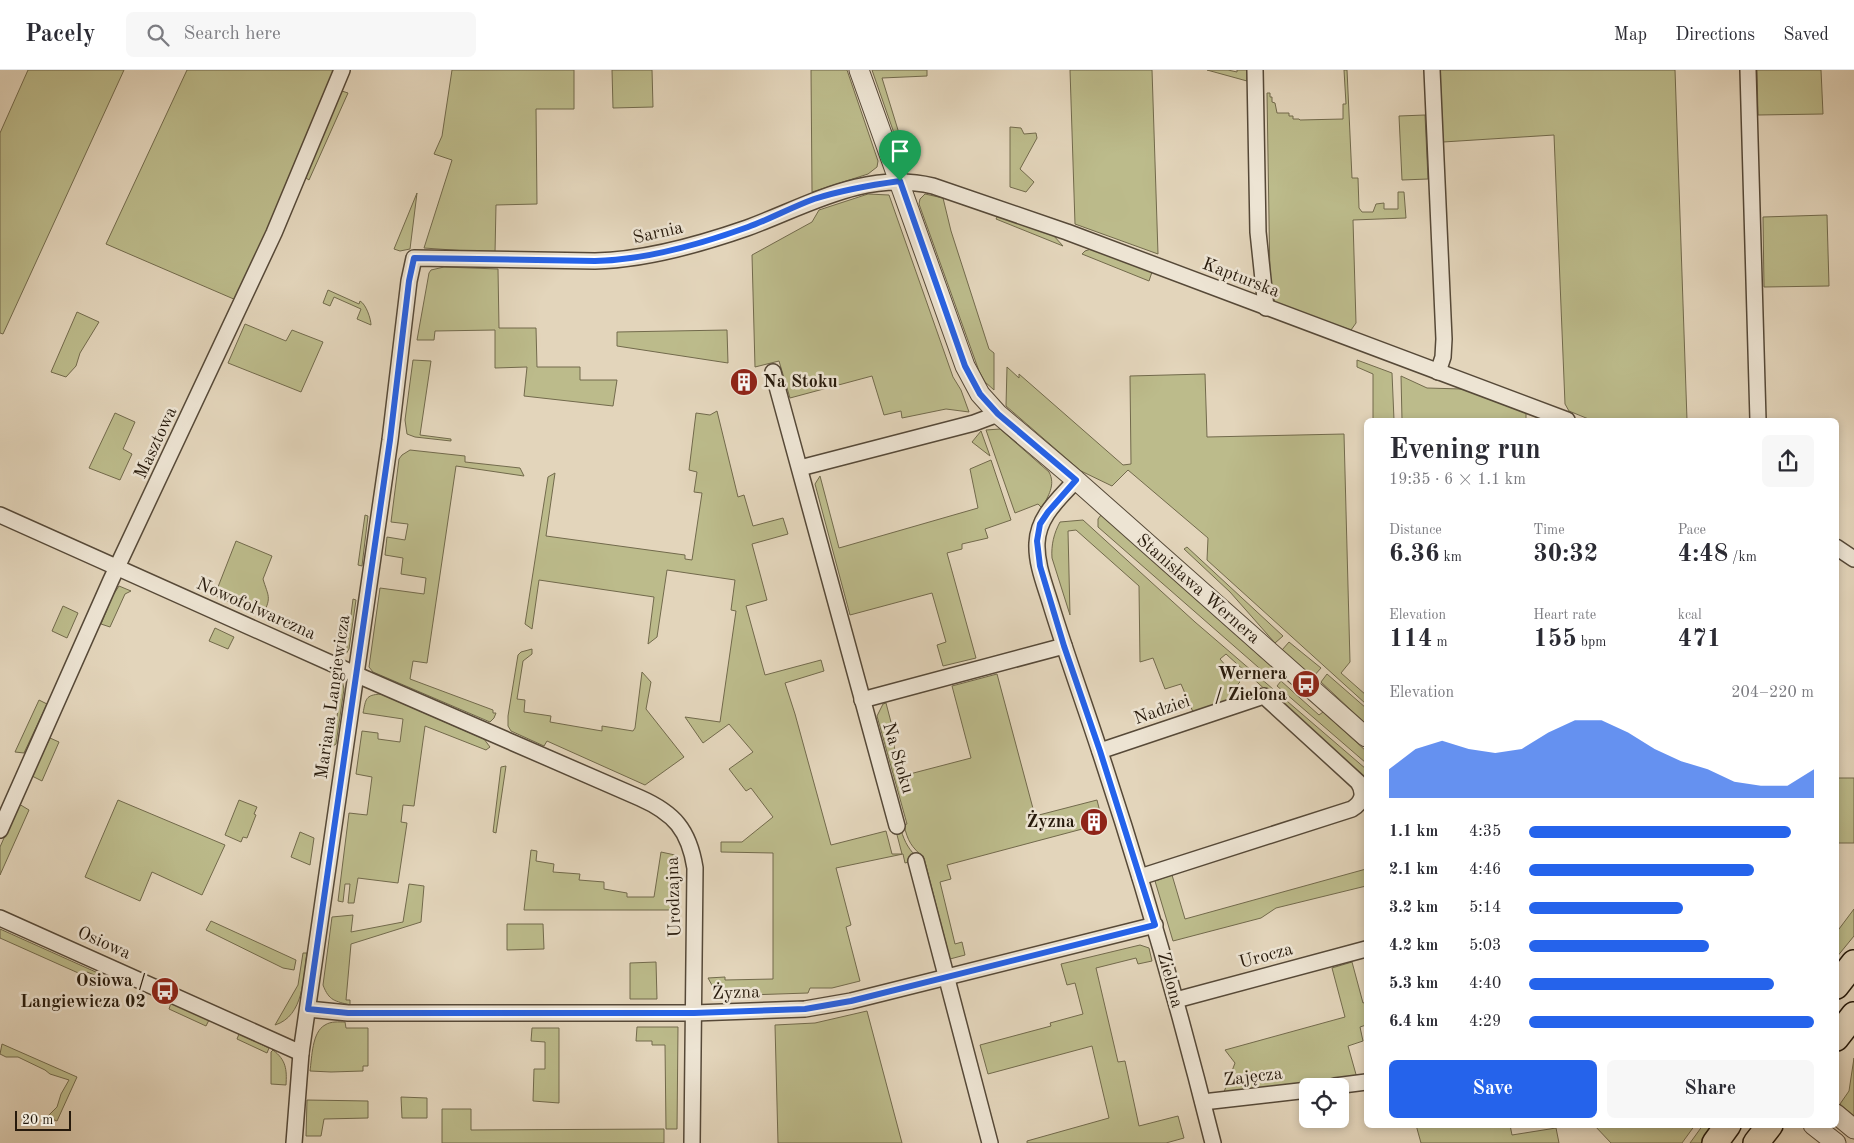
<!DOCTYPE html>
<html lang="en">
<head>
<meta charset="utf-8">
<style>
  body { margin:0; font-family:"Old Standard TT",serif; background:#f7f7f7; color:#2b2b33; height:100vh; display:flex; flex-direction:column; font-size:19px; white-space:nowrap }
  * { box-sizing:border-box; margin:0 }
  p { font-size:16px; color:#7c7c81 }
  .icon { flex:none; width:28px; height:28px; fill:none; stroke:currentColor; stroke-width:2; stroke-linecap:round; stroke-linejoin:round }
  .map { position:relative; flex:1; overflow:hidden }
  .panel { position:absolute; left:1364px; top:348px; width:475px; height:710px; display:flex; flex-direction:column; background:#fff; border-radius:8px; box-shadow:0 2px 8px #0003 }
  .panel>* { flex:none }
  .tools { position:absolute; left:1299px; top:1008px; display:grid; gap:10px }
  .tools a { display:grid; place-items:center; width:50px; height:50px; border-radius:8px; background:#fff; box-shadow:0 2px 8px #0003; font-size:25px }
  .scale { position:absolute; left:15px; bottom:12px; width:56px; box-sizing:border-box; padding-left:5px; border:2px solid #271a0c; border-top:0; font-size:14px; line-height:18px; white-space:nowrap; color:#271a0c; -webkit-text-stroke:4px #ede4d3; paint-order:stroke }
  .pin { position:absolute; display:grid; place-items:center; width:42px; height:42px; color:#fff; margin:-51px -21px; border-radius:50% 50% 50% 0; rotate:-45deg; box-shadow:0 0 5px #0007 }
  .pin .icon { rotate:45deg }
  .round { display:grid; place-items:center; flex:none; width:52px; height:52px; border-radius:8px; background:#f7f7f7 }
  .overview { display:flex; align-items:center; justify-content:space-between; height:85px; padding:0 25px }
  h1 { font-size:28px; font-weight:800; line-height:38px }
  .metrics { display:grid; grid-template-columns:repeat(3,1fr); gap:8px; height:85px; padding:5px 25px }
  .metrics div { display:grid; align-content:center }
  .metrics b { font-size:25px; font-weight:800 }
  .metrics small { font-size:14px; font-weight:400 }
  .metrics p { font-size:14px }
  .chart { height:140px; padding:10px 25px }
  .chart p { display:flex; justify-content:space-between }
  .chart svg { width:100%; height:90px; margin-top:5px; fill:#2563eb; opacity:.7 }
  .button { display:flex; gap:10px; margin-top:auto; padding:10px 25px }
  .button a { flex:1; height:58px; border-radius:8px; background:#2563eb; color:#fff; font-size:20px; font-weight:800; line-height:58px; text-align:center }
  .button a+a { background:#f7f7f7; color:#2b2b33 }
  ul { padding:0 25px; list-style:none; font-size:16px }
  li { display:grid; grid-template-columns:80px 60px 1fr; align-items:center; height:38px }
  li i { height:12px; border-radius:6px; background:#2563eb }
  header { display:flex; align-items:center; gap:30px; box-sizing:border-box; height:70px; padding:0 25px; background:#fff; border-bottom:1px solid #e1e1e2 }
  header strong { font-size:24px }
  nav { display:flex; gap:28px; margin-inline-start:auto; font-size:18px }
  .search { width:350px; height:45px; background:#f7f7f7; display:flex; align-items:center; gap:12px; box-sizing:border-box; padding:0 18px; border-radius:8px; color:#7c7c81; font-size:19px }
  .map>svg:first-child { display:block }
  .green { fill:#bcbb8b; stroke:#726a4c }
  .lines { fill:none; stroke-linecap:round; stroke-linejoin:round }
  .minor-casing { stroke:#564938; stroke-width:18 }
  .tertiary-casing { stroke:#564938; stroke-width:21 }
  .primary-casing { stroke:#271a0c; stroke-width:28 }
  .minor { stroke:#ede4d3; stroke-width:15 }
  .tertiary { stroke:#ede4d3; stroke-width:19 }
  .primary { stroke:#e3d5bb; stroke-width:25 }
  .route-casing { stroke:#fff; stroke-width:10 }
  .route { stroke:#2563eb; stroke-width:6 }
  .labels { text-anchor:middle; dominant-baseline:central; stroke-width:5; stroke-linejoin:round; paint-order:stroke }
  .street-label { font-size:18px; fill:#271a0c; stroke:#ede4d3 }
  .poi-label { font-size:18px; font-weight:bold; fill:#271a0c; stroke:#ede4d3; text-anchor:end }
</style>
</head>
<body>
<header>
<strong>Pacely</strong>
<div class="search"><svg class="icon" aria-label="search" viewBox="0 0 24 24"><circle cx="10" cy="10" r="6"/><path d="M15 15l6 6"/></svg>Search here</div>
<nav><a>Map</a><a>Directions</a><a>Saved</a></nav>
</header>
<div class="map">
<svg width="1854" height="1073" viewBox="0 0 1854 1073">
  <rect width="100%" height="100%" fill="#e3d5bb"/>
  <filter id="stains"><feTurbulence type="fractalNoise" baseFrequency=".004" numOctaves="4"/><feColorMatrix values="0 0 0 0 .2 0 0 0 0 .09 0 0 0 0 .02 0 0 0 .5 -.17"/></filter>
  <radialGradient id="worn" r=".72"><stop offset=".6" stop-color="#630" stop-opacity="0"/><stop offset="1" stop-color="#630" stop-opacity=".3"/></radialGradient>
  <!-- green -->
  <g class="green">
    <polygon points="28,0 124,0 3,264 0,263 0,63"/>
    <polygon points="187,0 337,0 236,230 106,174"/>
    <polygon points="452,0 574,0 574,39 536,39 537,134 496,135 495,183 424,178 452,90 434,84 442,66"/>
    <polygon points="612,0 652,0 653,37 613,38"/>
    <polygon points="811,0 847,0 878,91 877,97 868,104 812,122"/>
    <polygon points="872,0 927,0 927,6 882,8 906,86 902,86"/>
    <polygon points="1070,0 1152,0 1158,184 1075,154"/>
    <polygon points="1207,0 1228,0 1237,2 1237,0 1247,0 1247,11"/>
    <polygon points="1344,0 1347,0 1352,108 1358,108 1359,138 1362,142 1373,142 1376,134 1384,133 1384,139 1398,139 1398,122 1404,122 1406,148 1353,150 1356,253 1351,260 1275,233 1270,211 1267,23 1270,23 1270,27 1272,27 1272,32 1275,33 1277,43 1289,43 1289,46 1293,46 1293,49 1299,49 1300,50 1343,49 1343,34 1346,34"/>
    <polygon points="1440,0 1675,0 1687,350 1591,350 1569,341 1565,334 1554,65 1443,72"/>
    <polygon points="1757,0 1821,0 1823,44 1758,45"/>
    <polygon points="342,21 348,23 309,110 303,106 336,22"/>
    <polygon points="1425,45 1428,109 1402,110 1399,46"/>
    <polygon points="1010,57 1021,58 1024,64 1036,63 1037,68 1020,99 1034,112 1026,122 1010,117"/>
    <polygon points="417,123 410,179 400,181 394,179"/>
    <polygon points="868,124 889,125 953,307 961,320 969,342 946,339 902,348 901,341 884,345 872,306 790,328 779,291 755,297 752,185 812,152 819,140"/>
    <polygon points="925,124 943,128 951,161 989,279 994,283 994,320 985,312 979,301 919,134 920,129"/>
    <polygon points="998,145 1053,165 1063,176 996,149"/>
    <polygon points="1827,145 1829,216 1764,217 1763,147"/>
    <polygon points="1091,179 1152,202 1149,211 1082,184 1085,181"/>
    <polygon points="444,197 498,199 499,258 536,258 537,297 580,297 580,310 617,310 613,336 524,326 527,297 495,298 495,260 435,261 434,270 417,270 429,203 431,200"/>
    <path d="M328,220L359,234L360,231C366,234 371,249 371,255L357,249L361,239L334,227L330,236L323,233Z"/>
    <polygon points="77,242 99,252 80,283 76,296 66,307 51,302"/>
    <polygon points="245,254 286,271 292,260 323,272 301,322 228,293"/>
    <polygon points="727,260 728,293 617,276 617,262"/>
    <polygon points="413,290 431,291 420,365 451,369 451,371 415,367 407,364 405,350"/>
    <polygon points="1357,290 1392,303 1394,350 1373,350 1373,304 1357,297"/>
    <polygon points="1007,297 1019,308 1019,304 1123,395 1131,394 1130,306 1205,304 1207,367 1344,364 1350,592 1341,603 1366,625 1366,634 1207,490 1208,468 1128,400 1112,416 1081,401 1006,336"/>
    <polygon points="1401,306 1427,318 1462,319 1526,343 1526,350 1402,350"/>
    <path d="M717,341L738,427L744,425L753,456L783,448L788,464L752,474L767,530L746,536L765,605L821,590L824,601L785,613L795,644L831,775L886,761L892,784H902L896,761L901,760C905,773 909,780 919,789L905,793L903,784L836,798L851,855L846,857L860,911L832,918H810L808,923L718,926L708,908L725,907V910L773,909V783L721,782V772H742L773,747L751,718L746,721L729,699L753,682L729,654L703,673L685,647L720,652L736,541L731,540L735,510L667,500L657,567L648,574L654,527L539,510L532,559L525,554L548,407L555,403L546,466L685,485V489L692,490L702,423L694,422L697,402L689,400L696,343L710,345Z"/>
    <polygon points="115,343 135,352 123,379 132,384 120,410 89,398"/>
    <path d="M1000,359L1049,402C1056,415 1048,426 1042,438L1038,434L1015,443L986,360Z"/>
    <polygon points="981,361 990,386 972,372"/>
    <polygon points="410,380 465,386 465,392 520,398 524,406 456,396 427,593 413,591 410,609 493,640 493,643 496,643 494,648 490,652 373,602 369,597 380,518 424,524 426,508 401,504 403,488 385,485 387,467 405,470 408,454 391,452 399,389 402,385"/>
    <polygon points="991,390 1011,450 985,459 988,468 962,474 962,479 947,483 976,588 943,596 937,575 946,572 932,523 850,545 815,414 820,406 839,478 978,438 970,399"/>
    <polygon points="365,445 368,446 362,496 358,495"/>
    <polygon points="1101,445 1280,604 1274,611 1098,457 1098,449"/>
    <path d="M1083,450L1195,552L1366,699V711L1226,584L1220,589L1240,612L1238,614L1237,627L1193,642L1181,614L1165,619L1153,588L1140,592L1139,516L1076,460L1068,461L1070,545L1052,488C1051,475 1054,463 1060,452Z"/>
    <path d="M236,471L272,486L263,509C268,526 272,527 263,544L257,541L256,544L216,526V522Z"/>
    <polygon points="1187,477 1283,566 1275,573 1230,522 1184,479"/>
    <polygon points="119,516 131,521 125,524 110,557 101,554 113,525"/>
    <polygon points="353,529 356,530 349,579 346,584"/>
    <polygon points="63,536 78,543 67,568 52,561"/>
    <polygon points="215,558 234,567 228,579 209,571"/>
    <polygon points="1289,572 1321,598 1313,607 1282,580"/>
    <polygon points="532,579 532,584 523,591 517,629 525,630 524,642 551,646 550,652 602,661 602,656 633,661 635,658 642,602 651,612 646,639 684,687 645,715 547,671 544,676 511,661 508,656 508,646 518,585 521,582"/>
    <path d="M997,604L1035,746L1097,730L1100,742L1084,747L1086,758L947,795L951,809L940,812L955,874L962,872L965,885L950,889L924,788C911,776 908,772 904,755L907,754L877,646L883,634L886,633L892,656L889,657L902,706L971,688L952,616Z"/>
    <polygon points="1327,604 1366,638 1366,654 1321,612"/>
    <polygon points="342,610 344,619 336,674 333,676"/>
    <polygon points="1281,611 1319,645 1323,642 1366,681 1366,693 1277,616"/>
    <path d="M381,624L484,669L490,677L486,680L425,656L414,736L403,735L401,752L407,753L398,813L358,808L354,833H348L350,814H345L343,832L338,831L349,743L367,745L372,707L356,704L362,661L378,663V669L400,672L403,649L363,643C366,629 365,625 381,624Z"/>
    <polygon points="39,630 47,634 24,683 15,682"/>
    <polygon points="50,668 59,672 42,711 32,706"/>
    <polygon points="506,696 496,763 493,762 501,697"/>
    <rect x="1836" y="708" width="18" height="65"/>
    <polygon points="118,730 225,775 202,825 152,802 140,831 85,807"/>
    <polygon points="239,730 257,737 254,744 256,745 247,768 243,767 241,772 225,765"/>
    <polygon points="19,734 29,740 0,805 0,777"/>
    <polygon points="300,762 314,768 310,795 291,787"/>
    <polygon points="531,780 537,781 536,791 554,794 553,802 580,804 579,810 604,812 604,819 627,823 627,827 654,827 661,782 675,785 676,840 524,840"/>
    <polygon points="1366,799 1366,816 1276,838 1261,848 1173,871 1155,811 1172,805 1185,849"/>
    <path d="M409,814L424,816L421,852L351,874L346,930H350V935C335,931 329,931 323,915L332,847L353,845L351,862L403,852Z"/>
    <polygon points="1854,839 1854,866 1836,888 1836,863"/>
    <polygon points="211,851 296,890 294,900 283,898 206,860"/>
    <polygon points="543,854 544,879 507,880 507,854"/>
    <polygon points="0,859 98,903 97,906 87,902 85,906 0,868"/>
    <polygon points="1140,875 1149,878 1152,891 1138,894 1136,888 1096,898 1118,992 1125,991 1139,1056 1178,1046 1184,1068 1166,1073 1027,1073 1027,1071 1109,1048 1092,976 988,1004 980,975 1051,956 1050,953 1083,944 1075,913 1067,915 1061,894"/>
    <path d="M303,883H307C303,908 304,946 275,955L298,915Z"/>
    <polygon points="656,892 657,929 630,929 630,893"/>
    <polygon points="1352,892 1363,933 1366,932 1366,955 1360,957 1363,971 1348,976 1357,1008 1224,1022 1235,993 1225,980 1345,947 1332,898"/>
    <polygon points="171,933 209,950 206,956 169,939"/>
    <polygon points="867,941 902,1073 778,1073 775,955 815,953"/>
    <path d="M345,952L346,958H368V996H363V1001L331,1002L310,1001C312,987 312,962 325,955C331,951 339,952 345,952Z"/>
    <polygon points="637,957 678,957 677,1059 666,1059 665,975 652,975 652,971 636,971"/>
    <polygon points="532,958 559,958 559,1033 533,1031 534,999 545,999 545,972 531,971"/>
    <polygon points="239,964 269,978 267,983 237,969"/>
    <polygon points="2,974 77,1007 57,1051 47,1047 57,1037 61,1024 69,1010 50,1004 45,1000 18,987 6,987 0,984"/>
    <path d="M273,980C286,990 287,999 286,1015L271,1014V982Z"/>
    <polygon points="1854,988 1854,1046 1840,1034 1849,1021"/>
    <polygon points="401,1027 427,1028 427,1048 402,1048"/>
    <polygon points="307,1030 368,1031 368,1048 324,1049 321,1066 306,1066"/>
    <polygon points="442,1039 471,1039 471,1060 664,1059 664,1073 442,1073"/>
    <polygon points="1416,1055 1510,1055 1512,1065 1556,1058 1559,1073 1421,1073"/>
    <polygon points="1594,1055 1695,1055 1682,1073 1611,1073"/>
    <polygon points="1703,1055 1714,1055 1701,1073 1690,1073"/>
  </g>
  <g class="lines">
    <defs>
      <g id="minor">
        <polyline points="1255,0 1258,162 1266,238"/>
        <polyline points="1432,0 1444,269 1443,287 1438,302"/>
        <polyline points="1748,0 1758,350"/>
        <polyline points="773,302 897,756"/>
        <polyline points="800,398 974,353 998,344"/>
        <path d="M1076,410C1059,429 1038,446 1037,473C1036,494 1045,515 1051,535C1066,584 1084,633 1100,682C1143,811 1180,941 1213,1073"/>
        <path d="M0,445L355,604L640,728C674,743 689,760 695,798L692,1073"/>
        <polyline points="1836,477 1854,489"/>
        <polyline points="862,630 1064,576"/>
        <path d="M1100,681L1264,626L1358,712C1365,723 1363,732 1352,739L1140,807"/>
        <polyline points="0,760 111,510 274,163 342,0"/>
        <polyline points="916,791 990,1073"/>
        <polyline points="0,848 301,983"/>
        <polyline points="1176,930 1366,879"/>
        <polyline points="308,939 348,943 694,943 805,939 851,931 1155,855"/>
        <polyline points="1335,1016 1366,1012"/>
        <polyline points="1203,1032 1308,1020"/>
        <path d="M294,1073L301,983L390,370L409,211L414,188L595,191C645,190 701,174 747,158C809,135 865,100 933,116L1067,162L1567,350"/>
      </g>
      <g id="tertiary">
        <polyline points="859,0 965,296 980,324 998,344 1076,410 1366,667"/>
        <polyline points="1836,1044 1854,1059"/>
        <polyline points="1813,1055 1836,1073"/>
      </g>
      <g id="primary">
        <polyline points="1836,916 1854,893"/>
        <polyline points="1836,968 1854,945"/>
        <polyline points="1715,1073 1728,1055"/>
        <polyline points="1756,1073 1770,1055"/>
      </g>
    </defs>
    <!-- minor casing -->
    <use href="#minor" class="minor-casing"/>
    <!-- tertiary casing -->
    <use href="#tertiary" class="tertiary-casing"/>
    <!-- primary casing -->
    <use href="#primary" class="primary-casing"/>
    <!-- minor -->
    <use href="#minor" class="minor"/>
    <!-- tertiary -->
    <use href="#tertiary" class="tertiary"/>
    <!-- primary -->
    <use href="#primary" class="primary"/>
  </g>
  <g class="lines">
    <defs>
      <path id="route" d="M900,111L965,296L980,324L998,344L1076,410L1048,442L1040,454L1037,471L1040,496L1064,576L1100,681L1155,855L851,931L805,939L694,943H348L308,939L390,370L409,211L414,188L595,191C645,190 701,174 748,157C770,149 792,137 814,129C842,120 871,115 900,111Z"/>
    </defs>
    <!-- route casing -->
    <use href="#route" class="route-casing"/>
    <!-- route -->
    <use href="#route" class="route"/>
  </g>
  <!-- icons -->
  <defs>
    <symbol id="building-disc" viewBox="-11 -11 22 22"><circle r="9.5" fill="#8f2418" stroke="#ede4d3"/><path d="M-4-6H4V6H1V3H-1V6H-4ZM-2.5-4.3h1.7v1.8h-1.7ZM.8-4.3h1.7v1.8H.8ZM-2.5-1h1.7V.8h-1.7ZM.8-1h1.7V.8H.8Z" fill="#fff"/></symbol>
    <symbol id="bus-disc" viewBox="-11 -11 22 22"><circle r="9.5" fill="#8f2418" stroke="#ede4d3"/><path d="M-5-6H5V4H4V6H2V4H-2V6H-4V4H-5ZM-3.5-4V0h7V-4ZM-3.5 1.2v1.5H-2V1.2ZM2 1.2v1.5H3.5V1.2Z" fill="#fff"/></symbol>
  </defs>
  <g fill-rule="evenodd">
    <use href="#building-disc" x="728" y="296" width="32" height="32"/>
    <use href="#bus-disc" x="1290" y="598" width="32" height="32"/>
    <use href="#building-disc" x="1078" y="736" width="32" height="32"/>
    <use href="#bus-disc" x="149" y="905" width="32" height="32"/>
  </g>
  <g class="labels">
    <!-- street labels -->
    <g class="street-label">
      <text transform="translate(658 163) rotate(-13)">Sarnia</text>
      <text transform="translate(1241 208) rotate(21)">Kapturska</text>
      <text transform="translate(156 373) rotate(-65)">Masztowa</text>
      <text transform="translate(1198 519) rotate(41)">Stanisława Wernera</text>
      <text transform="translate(256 539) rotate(24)">Nowofolwarczna</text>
      <text transform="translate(333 627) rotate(-82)">Mariana Langiewicza</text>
      <text transform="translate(1162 640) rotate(-19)">Nadziei</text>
      <text transform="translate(898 688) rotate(74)">Na Stoku</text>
      <text transform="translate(674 827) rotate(-92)">Urodzajna</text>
      <text transform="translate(104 873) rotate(24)">Osiowa</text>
      <text transform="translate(1266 886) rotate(-15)">Urocza</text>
      <text transform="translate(1170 910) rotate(75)">Zielona</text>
      <text transform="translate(736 923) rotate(-2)">Żyzna</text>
      <text transform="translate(1253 1007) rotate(-7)">Zajęcza</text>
    </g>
    <!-- poi labels -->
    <g class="poi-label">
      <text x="763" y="312" text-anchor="start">Na Stoku</text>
      <text x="1287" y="604">Wernera<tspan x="1287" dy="21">/ Zielona</tspan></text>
      <text x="1075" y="752">Żyzna</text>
      <text x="146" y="911">Osiowa /<tspan x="146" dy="21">Langiewicza 02</tspan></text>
    </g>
  </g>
  <rect width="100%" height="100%" filter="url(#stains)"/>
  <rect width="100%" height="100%" fill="url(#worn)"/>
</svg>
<div class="tools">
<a><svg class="icon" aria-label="locate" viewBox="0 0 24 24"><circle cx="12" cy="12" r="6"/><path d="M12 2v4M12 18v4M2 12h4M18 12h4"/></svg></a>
</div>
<div class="scale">20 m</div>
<div class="pin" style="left:900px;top:111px;background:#1e9e55"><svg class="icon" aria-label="arrive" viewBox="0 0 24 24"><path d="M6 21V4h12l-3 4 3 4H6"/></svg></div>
<section class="panel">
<div class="overview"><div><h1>Evening run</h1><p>19:35 · 6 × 1.1 km</p></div><a class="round"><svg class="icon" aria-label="share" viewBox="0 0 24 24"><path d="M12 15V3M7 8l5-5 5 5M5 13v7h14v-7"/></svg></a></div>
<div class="metrics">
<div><p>Distance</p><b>6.36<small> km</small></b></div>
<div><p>Time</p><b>30:32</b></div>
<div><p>Pace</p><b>4:48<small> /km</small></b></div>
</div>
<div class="metrics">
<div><p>Elevation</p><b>114<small> m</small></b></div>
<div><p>Heart rate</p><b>155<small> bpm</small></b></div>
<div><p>kcal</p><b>471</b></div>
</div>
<div class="chart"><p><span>Elevation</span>204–220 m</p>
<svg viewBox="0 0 160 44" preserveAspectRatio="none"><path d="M0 44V30L10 20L20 16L30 20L40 22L50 20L60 12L70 6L80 6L90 12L100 20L110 26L120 30L130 36L140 38L150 38L160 30V44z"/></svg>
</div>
<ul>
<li><b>1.1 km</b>4:35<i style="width:92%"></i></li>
<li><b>2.1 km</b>4:46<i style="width:79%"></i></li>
<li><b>3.2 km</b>5:14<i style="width:54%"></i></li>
<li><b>4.2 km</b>5:03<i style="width:63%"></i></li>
<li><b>5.3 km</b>4:40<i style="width:86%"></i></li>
<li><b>6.4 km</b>4:29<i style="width:100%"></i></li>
</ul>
<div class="button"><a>Save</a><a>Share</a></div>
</section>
</div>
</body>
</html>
